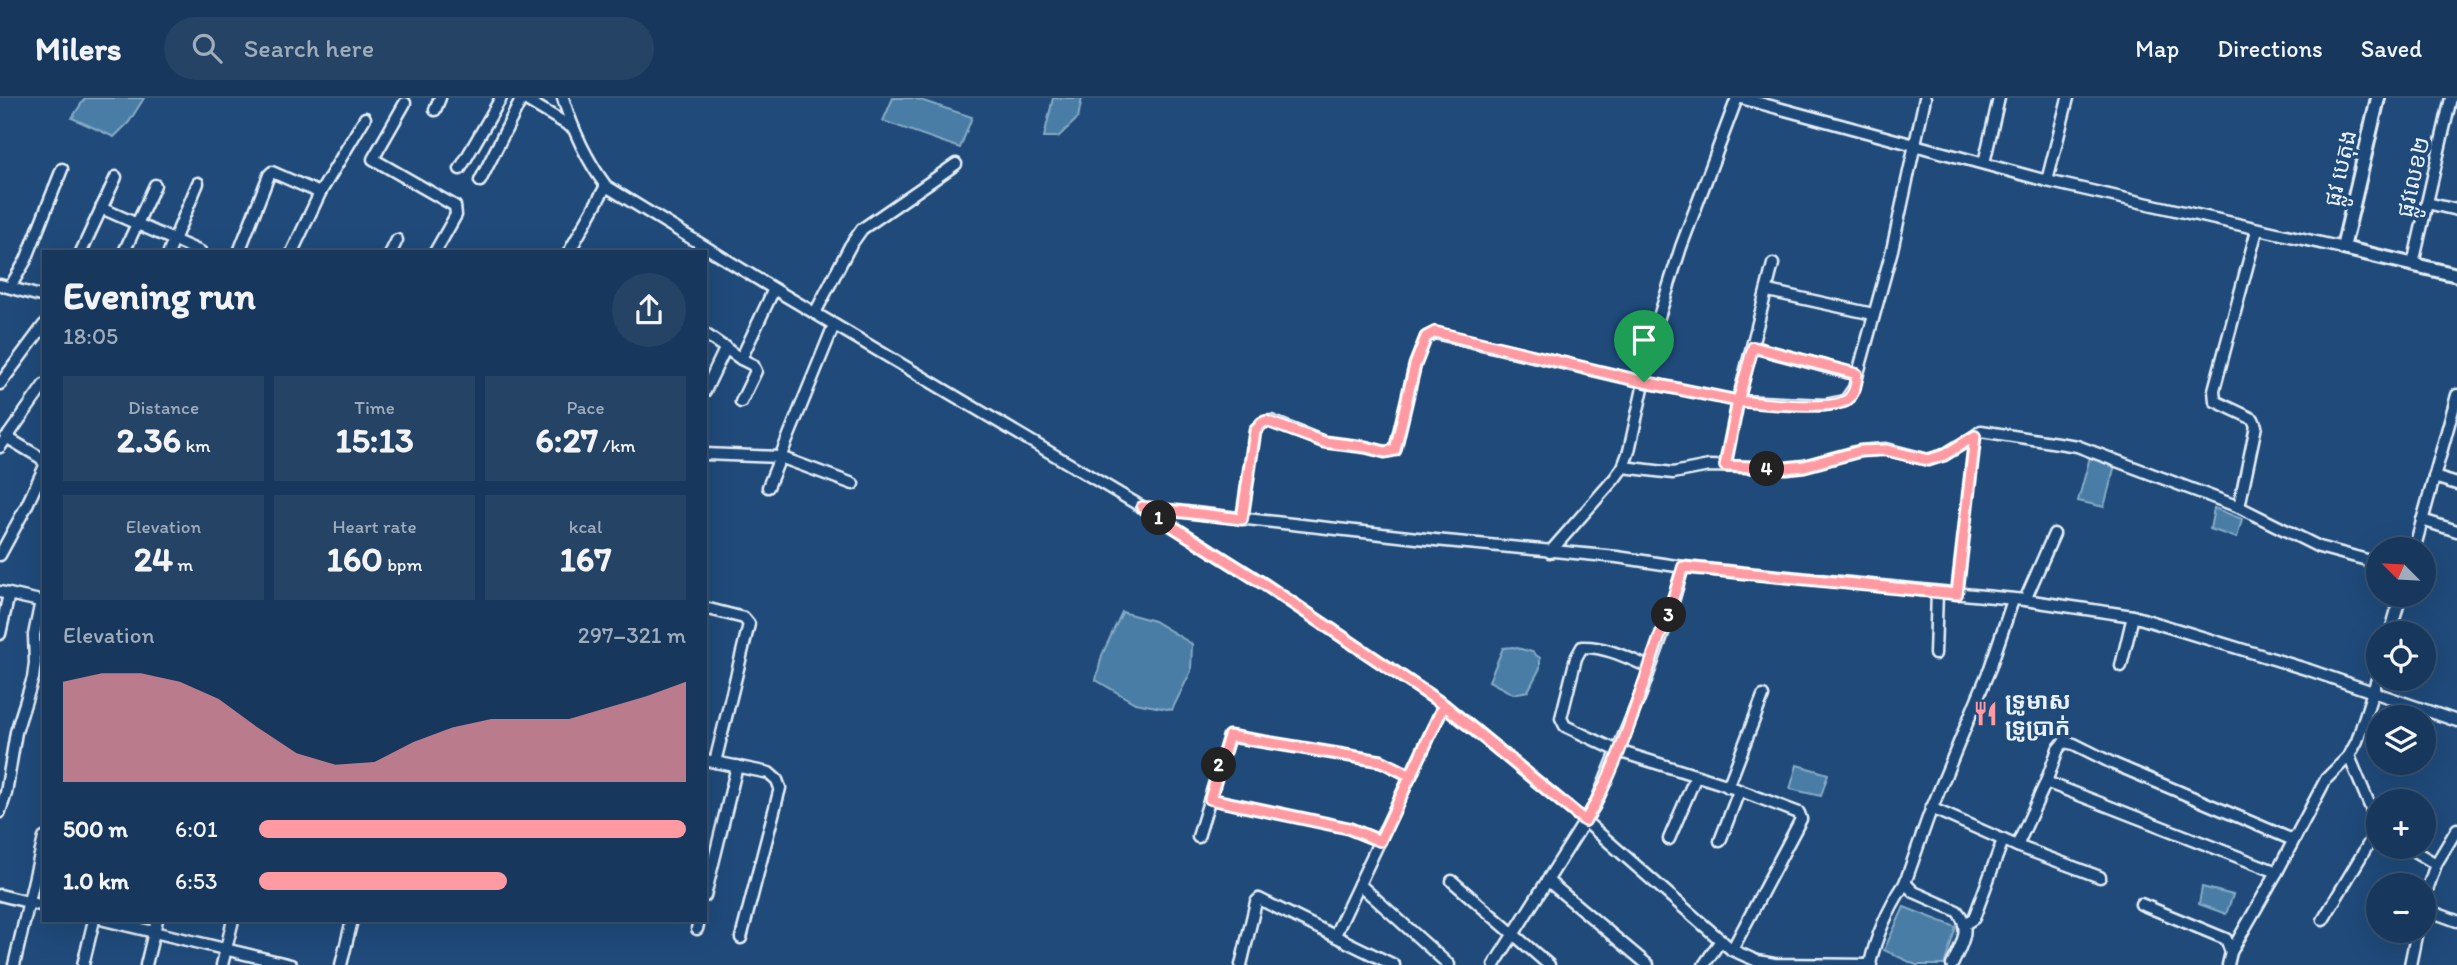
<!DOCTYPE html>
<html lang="en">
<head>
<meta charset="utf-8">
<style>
  body { margin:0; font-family:Itim,"Noto Sans Khmer",sans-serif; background:#244365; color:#f1f3f6; height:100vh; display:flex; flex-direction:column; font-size:26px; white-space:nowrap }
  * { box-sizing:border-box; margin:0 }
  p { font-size:23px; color:#9eacbb }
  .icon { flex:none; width:38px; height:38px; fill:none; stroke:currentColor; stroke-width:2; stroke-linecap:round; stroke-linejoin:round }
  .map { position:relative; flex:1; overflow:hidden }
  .panel { position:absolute; left:42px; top:152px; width:665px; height:672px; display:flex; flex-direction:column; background:#17385c; border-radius:0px; box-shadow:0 7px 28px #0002,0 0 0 2px #365272 }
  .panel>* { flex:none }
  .needle { width:46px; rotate:294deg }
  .controls { position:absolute; left:2366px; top:439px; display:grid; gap:14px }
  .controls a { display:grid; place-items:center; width:70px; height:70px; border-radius:50%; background:#17385c; box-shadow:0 7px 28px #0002,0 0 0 2px #365272; font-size:35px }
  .pin { position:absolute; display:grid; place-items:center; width:60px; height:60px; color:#fff; margin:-72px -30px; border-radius:50% 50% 50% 0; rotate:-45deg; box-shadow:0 0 7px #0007 }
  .pin .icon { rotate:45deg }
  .km { position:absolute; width:35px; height:35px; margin:-18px; border-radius:50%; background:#222; color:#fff; font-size:19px; line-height:35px; text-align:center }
  .round { display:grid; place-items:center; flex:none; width:74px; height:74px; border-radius:37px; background:#244365 }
  .headline { display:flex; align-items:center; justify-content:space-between; height:119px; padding:0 21px }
  h1 { font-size:38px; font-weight:700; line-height:52px }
  .metrics { display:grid; grid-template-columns:repeat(3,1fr); gap:10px; height:119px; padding:7px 21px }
  .metrics div { display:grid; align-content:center; border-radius:0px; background:#244365; text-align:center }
  .metrics b { font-size:35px; font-weight:700 }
  .metrics small { font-size:19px; font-weight:400 }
  .metrics p { font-size:19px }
  .chart { height:196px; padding:14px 21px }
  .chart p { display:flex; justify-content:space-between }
  .chart svg { width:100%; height:126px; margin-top:7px; fill:#ff9aa2; opacity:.7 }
  ul { padding:0 21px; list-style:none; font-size:23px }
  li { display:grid; grid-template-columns:112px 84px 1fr; align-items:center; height:52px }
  li i { height:18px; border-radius:9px; background:#ff9aa2 }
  header { display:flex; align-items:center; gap:42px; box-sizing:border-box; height:98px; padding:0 35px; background:#17385c; border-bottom:2px solid #365272 }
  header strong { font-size:33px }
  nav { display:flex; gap:38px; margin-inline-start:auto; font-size:24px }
  .search { width:490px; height:63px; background:#244365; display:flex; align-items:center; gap:18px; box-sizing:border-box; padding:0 24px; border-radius:38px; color:#9eacbb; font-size:26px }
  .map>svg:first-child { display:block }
  .water { fill:#487da5; stroke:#88abc6; stroke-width:2 }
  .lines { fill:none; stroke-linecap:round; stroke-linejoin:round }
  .minor-casing { stroke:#e8f1f8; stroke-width:15 }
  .tertiary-casing { stroke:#e8f1f8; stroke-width:18 }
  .minor { stroke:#1f4a7a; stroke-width:10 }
  .tertiary { stroke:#1f4a7a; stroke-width:12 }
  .route-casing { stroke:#fff; stroke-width:14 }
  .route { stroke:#ff9aa2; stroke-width:9 }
  .labels { text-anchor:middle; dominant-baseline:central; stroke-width:7; stroke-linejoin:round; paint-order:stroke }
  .street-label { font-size:23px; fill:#e8f1f8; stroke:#1f4a7a }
  .poi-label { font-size:23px; font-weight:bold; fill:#e8f1f8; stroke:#1f4a7a; text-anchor:start }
</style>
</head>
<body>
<header>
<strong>Milers</strong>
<div class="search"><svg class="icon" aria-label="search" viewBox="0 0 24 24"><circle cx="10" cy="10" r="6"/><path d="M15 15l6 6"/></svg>Search here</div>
<nav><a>Map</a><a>Directions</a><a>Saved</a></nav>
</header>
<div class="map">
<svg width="2457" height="867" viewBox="0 0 2457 867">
  <rect width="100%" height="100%" fill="#1f4a7a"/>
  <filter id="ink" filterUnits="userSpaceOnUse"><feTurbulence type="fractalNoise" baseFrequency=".0143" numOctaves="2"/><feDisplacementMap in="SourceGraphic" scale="14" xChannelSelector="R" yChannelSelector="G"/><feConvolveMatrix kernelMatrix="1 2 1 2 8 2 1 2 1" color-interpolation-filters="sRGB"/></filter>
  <g filter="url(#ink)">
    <!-- water -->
    <g class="water">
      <polygon points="85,0 144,0 129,24 114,39 72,20"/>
      <polygon points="893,0 914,0 972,19 960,50 883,23"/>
      <polygon points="1053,0 1082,0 1078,20 1058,39 1044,39"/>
      <polygon points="2090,359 2115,367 2104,409 2078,403"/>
      <polygon points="2214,410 2242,421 2237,440 2210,431"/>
      <polygon points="1122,514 1154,523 1192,546 1191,573 1172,612 1135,605 1096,582 1102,557"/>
      <polygon points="1513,549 1532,554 1540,560 1540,570 1528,593 1513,596 1489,583 1503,550"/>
      <polygon points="1797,667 1828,676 1821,698 1790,691"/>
      <polygon points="2202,789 2233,797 2226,816 2199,806"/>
      <polygon points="1904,809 1956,829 1944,867 1916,867 1884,852"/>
    </g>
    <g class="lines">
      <defs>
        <g id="minor">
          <polyline points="523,0 573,30"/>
          <path d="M563,0C573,33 586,61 606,88L774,191L1142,409L1264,486L1444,607L1585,723L1732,852L1757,863L1774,866L1871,867"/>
          <polyline points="1741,0 2047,83 2343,150"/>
          <polyline points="405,5 373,61 455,108 456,117 435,154"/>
          <polyline points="435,12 440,0"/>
          <polyline points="1984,65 1999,0"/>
          <polyline points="460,71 501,0"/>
          <polyline points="480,83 522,0"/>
          <polyline points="2047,83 2068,0"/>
          <polyline points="2427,105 2457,112"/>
          <polyline points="101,110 201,154"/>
          <polyline points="81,154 116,79"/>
          <polyline points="124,154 155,87"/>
          <polyline points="169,154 198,85"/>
          <polyline points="239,154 269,77 272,74 320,95"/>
          <polyline points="292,154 320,95 365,20"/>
          <polyline points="391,154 397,142"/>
          <polyline points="569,154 606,88"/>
          <polyline points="2413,166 2451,0"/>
          <polyline points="0,187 44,199"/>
          <polyline points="10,189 26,162 62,71"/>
          <polyline points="1768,193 1873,216"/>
          <polyline points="815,215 850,148 862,131 956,66"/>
          <polyline points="705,236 741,261 774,191"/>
          <polyline points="1753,249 1857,277"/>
          <polyline points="0,286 44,227"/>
          <polyline points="705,293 726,249"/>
          <polyline points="741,304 756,273 753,267 741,261"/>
          <polyline points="6,339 41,360 44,365"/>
          <polyline points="0,349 44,287"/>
          <polyline points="705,356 780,359 853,386"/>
          <polyline points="1725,368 1738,303 1773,166"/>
          <polyline points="1623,369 1673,375 1709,368 1786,370 1804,368 1860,353 1886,351 1928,362 1944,357 1975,338"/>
          <polyline points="2434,379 2457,386"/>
          <polyline points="768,389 834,227"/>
          <polyline points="2239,409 2256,328 2253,321 2215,303 2214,292 2257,132"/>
          <polyline points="1149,410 1435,442 1617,459 1683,469 2025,502 2133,518 2309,572 2457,623"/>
          <polyline points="1242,421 1255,333 1262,325 1271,323 1324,344 1365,349 1385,354 1395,352 1415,267 1426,239 1435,235 1644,284 1738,303 1824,307 1845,303 1854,290 1892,152 1925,0"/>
          <polyline points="2422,422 2457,433"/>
          <polyline points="2414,452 2457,297"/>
          <polyline points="1550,454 1615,380 1623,369 1629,353 1658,222 1681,149 1737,0"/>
          <polyline points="0,457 26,409 44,370"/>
          <polyline points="0,494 44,504"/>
          <polyline points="1957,496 1975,338 1981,333 2077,348 2239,409 2319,449 2378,465"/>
          <polyline points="2025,502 2054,436"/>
          <polyline points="705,510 744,520 749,526 715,664"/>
          <polyline points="0,536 9,496"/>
          <polyline points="2390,536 2401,497"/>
          <polyline points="1935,556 1937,494"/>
          <polyline points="2121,568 2133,518"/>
          <path d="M1649,569C1628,560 1605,548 1582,549L1576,560L1561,620L1565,628L1618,653L1720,685L1799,715L1801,721L1732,852"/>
          <polyline points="2349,658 2378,727"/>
          <polyline points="705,662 769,675 777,682 780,690 741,840"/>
          <polyline points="2046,684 2058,651 2064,644 2074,646 2114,666 2293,742"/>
          <polyline points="1728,689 1763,598"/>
          <polyline points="1210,701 1348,730 1380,743"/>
          <polyline points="1931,710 2017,748 2046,684 2277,774"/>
          <polyline points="0,714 6,695 16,634 33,580 35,565 34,537 41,503"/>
          <polyline points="1198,739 1229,638 1381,663 1411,678"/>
          <polyline points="1669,741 1696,678"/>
          <polyline points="1720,743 1739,693"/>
          <polyline points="2017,748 2100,779"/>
          <polyline points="2407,749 2436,766"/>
          <polyline points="1452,783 1549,867"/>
          <polyline points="1548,783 1648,867"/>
          <polyline points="1359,786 1449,867"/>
          <polyline points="0,797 44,808"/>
          <polyline points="705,798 737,668"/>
          <polyline points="2424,801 2436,766 2457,731"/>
          <polyline points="2141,806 2226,841 2231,854 2228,867"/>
          <polyline points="2424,811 2457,823"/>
          <polyline points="104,822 291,867"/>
          <polyline points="2323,822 2378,730"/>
          <polyline points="1965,826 1974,820 2003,742"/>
          <polyline points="697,831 699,822"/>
          <polyline points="1335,837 1444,607"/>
          <polyline points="2231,854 2277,774 2326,681 2349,658 2357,643 2378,578"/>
          <path d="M1870,866C1876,838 1889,810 1905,785"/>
          <polyline points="14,867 44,740"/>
          <polyline points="83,867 94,822"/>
          <polyline points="146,867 157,822"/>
          <polyline points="222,867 233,822"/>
          <polyline points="341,867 352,822"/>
          <polyline points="1241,867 1256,804 1259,801 1394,867"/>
          <polyline points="1494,867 1595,707 1641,596 1668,521 1683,469"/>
          <polyline points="1704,867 1721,842"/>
          <path d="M1952,867C1960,849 1973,831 1957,813L1914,794L1905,785L1929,717L1990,570L2013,502"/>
          <polyline points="2410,867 2417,833"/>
        </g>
        <polyline id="tertiary" points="2378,0 2343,150 2457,177"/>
      </defs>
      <!-- minor casing -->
      <use href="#minor" class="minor-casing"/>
      <!-- tertiary casing -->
      <use href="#tertiary" class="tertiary-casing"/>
      <!-- minor -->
      <use href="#minor" class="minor"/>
      <!-- tertiary -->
      <use href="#tertiary" class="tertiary"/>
    </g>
  </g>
  <g class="lines" filter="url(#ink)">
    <defs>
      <path id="route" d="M1644,284L1435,234L1426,239L1415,267L1395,352L1385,354L1366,349L1324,344L1266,323L1262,325L1255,333L1242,421L1142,409L1264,486L1444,607L1380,743L1348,730L1210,701L1229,638L1381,663L1411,678L1444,607L1585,723C1614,677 1631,622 1649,570C1660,536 1673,503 1683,469L1957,496L1975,338L1944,357L1928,362L1886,352L1860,353L1804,368L1786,370L1725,368L1738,303C1758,305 1833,313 1847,302C1855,296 1856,285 1857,276L1753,249L1738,303L1644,284"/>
    </defs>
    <!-- route casing -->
    <use href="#route" class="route-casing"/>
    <!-- route -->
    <use href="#route" class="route"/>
  </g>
  <!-- icons -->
  <defs>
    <symbol id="restaurant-bare" viewBox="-9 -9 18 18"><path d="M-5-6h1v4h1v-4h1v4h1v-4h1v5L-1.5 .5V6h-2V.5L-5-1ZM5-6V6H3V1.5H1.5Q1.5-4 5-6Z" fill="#ff9aa2" stroke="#1f4a7a" stroke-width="2.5" paint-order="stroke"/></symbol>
  </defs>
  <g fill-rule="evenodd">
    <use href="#restaurant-bare" x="1968" y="598" width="35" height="35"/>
  </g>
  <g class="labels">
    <!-- street labels -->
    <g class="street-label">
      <text transform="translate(2340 70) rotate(-77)">ផ្លូវ បេតុង</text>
      <text transform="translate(2413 79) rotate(-77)">ផ្លូវលេខ២</text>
    </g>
    <!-- poi labels -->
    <g class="poi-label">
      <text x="2005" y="603">ទ្រូមាស<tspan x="2005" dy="26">ទ្រូប្រាក់</tspan></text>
    </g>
  </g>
</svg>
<div class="controls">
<a><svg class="needle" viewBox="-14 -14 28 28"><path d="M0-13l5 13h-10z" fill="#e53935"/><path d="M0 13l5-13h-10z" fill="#9eacbb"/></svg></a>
<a><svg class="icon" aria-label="locate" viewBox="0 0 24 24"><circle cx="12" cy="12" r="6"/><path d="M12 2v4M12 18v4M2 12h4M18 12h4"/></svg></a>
<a><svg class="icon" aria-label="layers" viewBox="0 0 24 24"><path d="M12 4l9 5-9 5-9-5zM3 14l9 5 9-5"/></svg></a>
<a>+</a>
<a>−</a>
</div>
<div class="pin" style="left:1644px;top:284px;background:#1e9e55"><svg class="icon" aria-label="arrive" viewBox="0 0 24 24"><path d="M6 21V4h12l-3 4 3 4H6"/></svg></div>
<b class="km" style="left:1159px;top:420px">1</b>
<b class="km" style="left:1219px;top:667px">2</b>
<b class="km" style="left:1669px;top:517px">3</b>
<b class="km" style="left:1767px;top:371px">4</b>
<section class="panel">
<div class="headline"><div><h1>Evening run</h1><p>18:05</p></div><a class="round"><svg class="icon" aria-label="share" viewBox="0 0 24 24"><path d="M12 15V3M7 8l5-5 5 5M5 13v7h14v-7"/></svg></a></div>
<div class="metrics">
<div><p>Distance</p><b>2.36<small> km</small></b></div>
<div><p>Time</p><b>15:13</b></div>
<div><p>Pace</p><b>6:27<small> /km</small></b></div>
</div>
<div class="metrics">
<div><p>Elevation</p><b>24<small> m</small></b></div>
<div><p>Heart rate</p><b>160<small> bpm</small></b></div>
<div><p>kcal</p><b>167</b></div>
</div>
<div class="chart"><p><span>Elevation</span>297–321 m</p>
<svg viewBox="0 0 160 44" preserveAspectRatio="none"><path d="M0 44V9L10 6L20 6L30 9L40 15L50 25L60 34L70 38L80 37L90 30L100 25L110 22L120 22L130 22L140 18L150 14L160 9V44z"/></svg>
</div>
<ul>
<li><b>500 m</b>6:01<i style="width:100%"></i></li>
<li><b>1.0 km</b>6:53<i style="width:58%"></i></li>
</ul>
</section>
</div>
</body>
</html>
